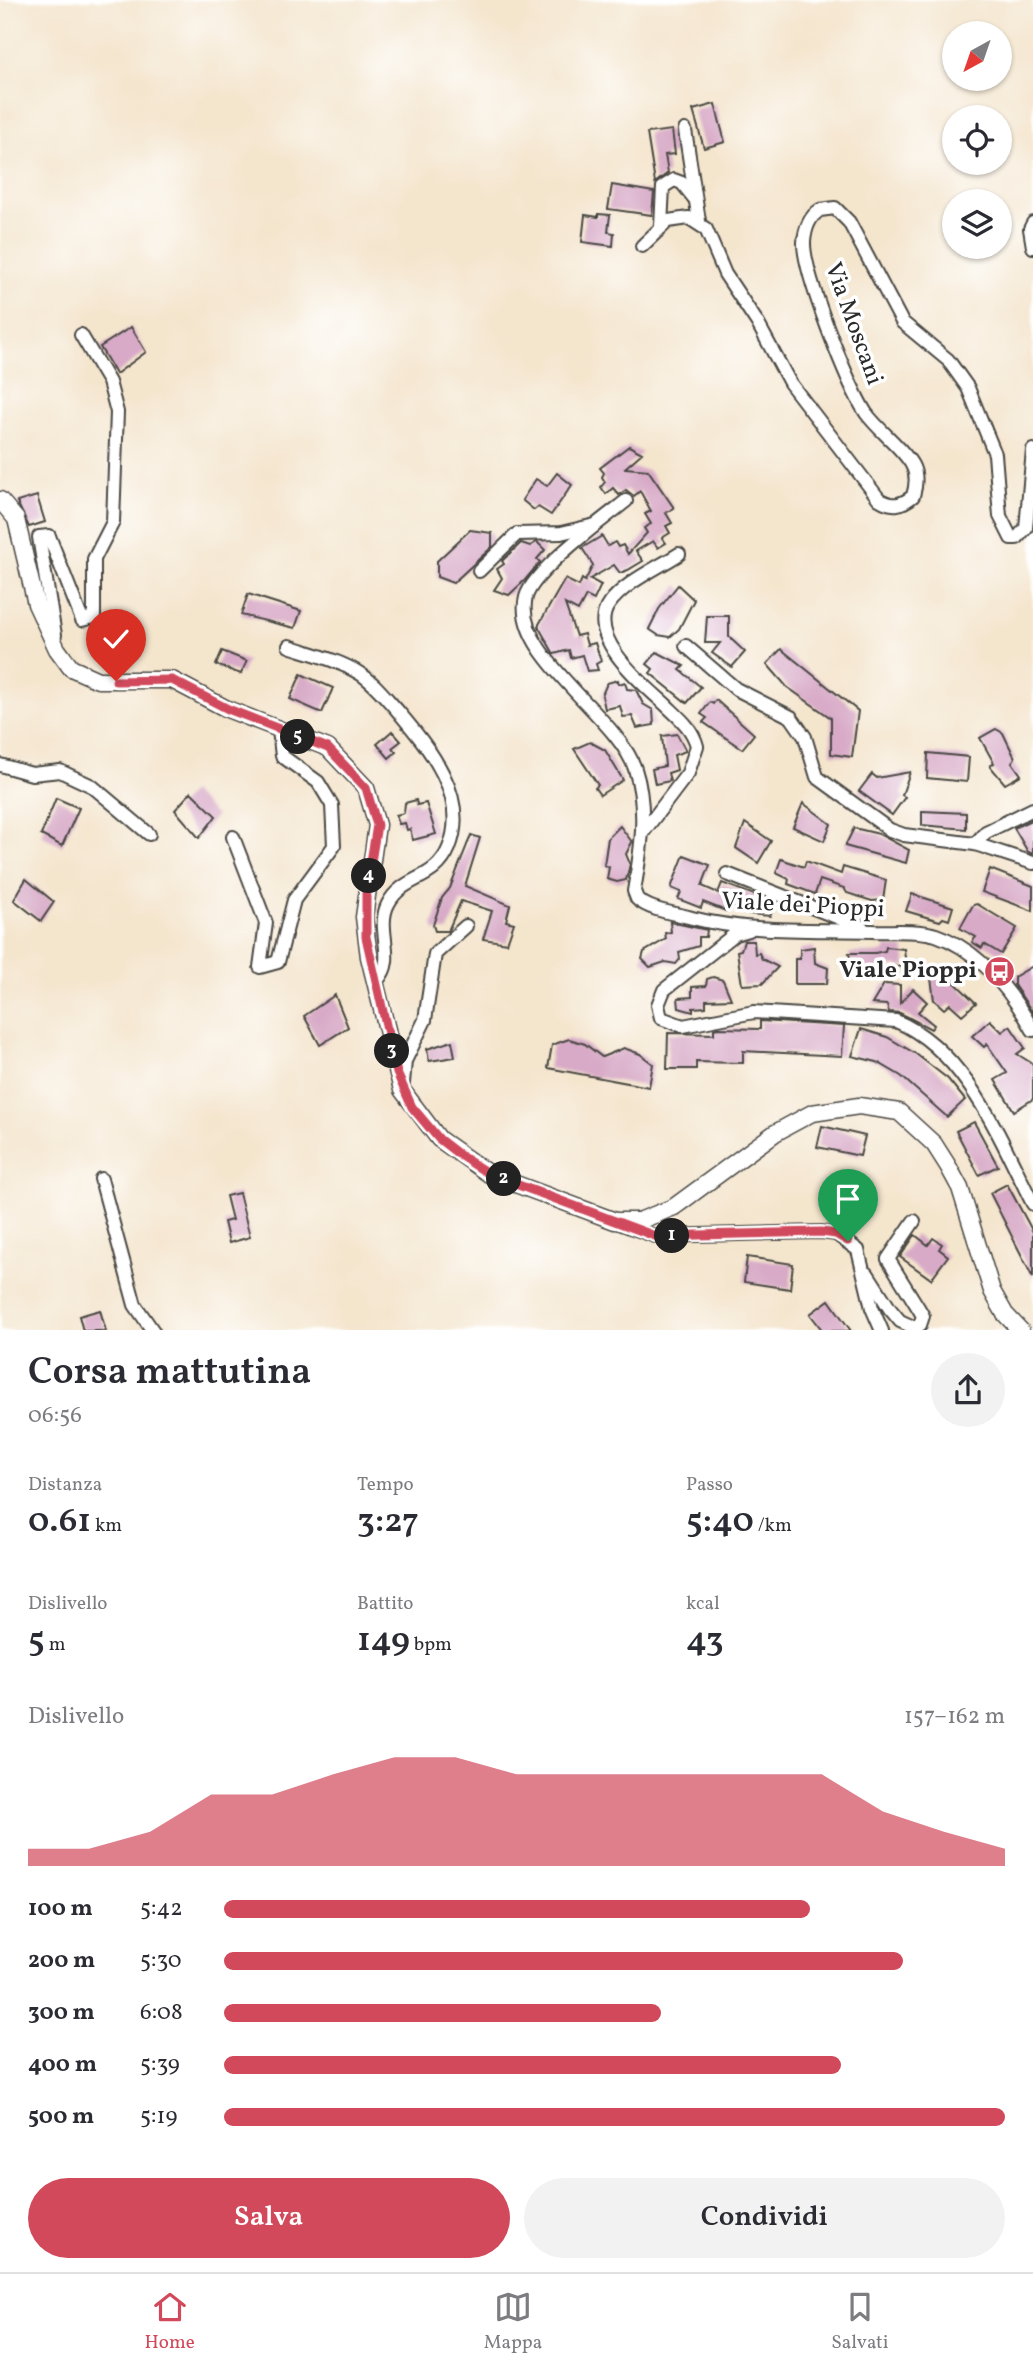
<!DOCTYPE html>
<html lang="it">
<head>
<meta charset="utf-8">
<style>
  body { margin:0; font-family:Vollkorn,serif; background:#f2f2f3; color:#2b2b33; height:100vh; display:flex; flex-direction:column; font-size:26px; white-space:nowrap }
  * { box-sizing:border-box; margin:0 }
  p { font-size:23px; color:#7c7c81 }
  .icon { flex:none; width:38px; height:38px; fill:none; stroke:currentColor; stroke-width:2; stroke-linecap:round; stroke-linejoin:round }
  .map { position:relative; height:1330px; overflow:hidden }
  .side { display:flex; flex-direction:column; background:#fff; flex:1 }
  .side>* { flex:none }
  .needle { width:46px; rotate:220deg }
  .controls { position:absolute; left:942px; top:21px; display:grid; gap:14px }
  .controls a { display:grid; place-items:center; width:70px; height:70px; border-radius:50%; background:#fff; box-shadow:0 2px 5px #0004; font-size:35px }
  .pin { position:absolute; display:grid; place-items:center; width:60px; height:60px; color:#fff; margin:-72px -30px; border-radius:50% 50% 50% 0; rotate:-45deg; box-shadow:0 0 7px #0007 }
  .pin .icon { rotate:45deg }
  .km { position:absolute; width:35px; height:35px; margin:-18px; border-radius:50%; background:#222; color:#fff; font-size:19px; line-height:35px; text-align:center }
  .round { display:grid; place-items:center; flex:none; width:74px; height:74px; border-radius:37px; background:#f2f2f3 }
  .headline { display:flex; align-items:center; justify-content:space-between; height:119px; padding:0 28px }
  h1 { font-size:38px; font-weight:600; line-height:52px }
  .figures { display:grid; grid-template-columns:repeat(3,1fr); gap:10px; height:119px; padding:7px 28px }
  .figures div { display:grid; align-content:center }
  .figures b { font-size:35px; font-weight:600 }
  .figures small { font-size:19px; font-weight:400 }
  .figures p { font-size:19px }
  .chart { height:196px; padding:14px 28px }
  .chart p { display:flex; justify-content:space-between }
  .chart svg { width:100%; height:126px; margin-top:7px; fill:#d1495b; opacity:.7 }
  .action { display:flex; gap:14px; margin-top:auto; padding:14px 28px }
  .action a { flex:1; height:80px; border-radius:42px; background:#d1495b; color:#fff; font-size:28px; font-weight:600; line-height:80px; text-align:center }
  .action a+a { background:#f2f2f3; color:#2b2b33 }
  ul { padding:0 28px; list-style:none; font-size:23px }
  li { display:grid; grid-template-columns:112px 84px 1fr; align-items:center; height:52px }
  li i { height:18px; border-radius:9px; background:#d1495b }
  .menu { display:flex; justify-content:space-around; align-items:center; height:98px; border-top:2px solid #e1e1e2; background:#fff; font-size:19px; color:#7c7c81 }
  .menu a { display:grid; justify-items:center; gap:4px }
  .menu .selected { color:#d1495b }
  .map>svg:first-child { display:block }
  .building { fill:#d8aac7 }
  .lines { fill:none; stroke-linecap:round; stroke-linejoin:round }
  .minor-casing { stroke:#494743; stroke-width:16 }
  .tertiary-casing { stroke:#494743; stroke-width:19 }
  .minor { stroke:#fff; stroke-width:12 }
  .tertiary { stroke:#fff; stroke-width:16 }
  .route-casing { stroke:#fff; stroke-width:14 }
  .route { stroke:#d1495b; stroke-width:9 }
  .labels { text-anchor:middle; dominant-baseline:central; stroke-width:7; stroke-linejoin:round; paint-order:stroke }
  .street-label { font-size:24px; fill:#2b2b2b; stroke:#fff }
  .poi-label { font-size:24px; font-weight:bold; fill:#2b2b2b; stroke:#fff; text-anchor:end }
</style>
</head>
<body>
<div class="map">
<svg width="1033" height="1331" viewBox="0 0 1033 1331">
  <rect width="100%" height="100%" fill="#fff"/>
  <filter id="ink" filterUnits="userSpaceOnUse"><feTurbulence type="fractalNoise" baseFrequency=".0143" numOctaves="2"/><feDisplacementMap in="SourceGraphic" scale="14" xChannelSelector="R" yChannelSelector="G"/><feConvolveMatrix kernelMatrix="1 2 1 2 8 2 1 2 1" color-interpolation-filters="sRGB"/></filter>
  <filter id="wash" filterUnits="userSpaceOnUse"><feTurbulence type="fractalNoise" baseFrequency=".00686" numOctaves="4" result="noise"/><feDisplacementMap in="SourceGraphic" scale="28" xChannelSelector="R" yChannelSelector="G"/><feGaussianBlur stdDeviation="1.57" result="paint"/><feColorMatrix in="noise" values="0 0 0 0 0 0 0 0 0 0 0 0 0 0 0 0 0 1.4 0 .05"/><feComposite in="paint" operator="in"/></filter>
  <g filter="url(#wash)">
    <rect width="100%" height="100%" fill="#f4e5cd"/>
    <g id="blocks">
      <!-- building -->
      <g class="building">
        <polygon points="715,104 725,142 704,148 693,110"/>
        <polygon points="672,130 675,154 665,155 668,173 655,183 647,133"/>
        <polygon points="612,185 654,192 652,215 608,209"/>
        <polygon points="598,214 610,215 608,232 614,233 613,246 582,242 585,215 598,217"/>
        <polygon points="131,327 146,352 116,374 100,347"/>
        <polygon points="629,446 642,453 625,468 648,470 674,508 666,513 672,523 666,526 670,533 662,538 666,543 658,548 653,541 636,551 643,561 628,570 620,573 614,565 590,579 601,585 594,600 586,596 578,611 565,604 576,636 584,634 587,645 595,643 601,661 596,664 598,670 587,671 582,655 571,658 569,650 554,654 538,626 565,579 579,586 582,579 585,581 593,565 582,548 602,536 608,546 615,542 618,547 623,545 628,554 647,533 644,528 651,524 645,514 651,511 640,491 634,496 626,490 619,495 613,488 606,494 601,487 605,482 602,477 604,473 600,468"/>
        <polygon points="557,473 572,485 551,515 538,507 534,510 522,500 536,479 547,486"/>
        <polygon points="37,496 45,522 29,527 17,502"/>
        <polygon points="470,530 492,533 492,547 453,583 437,577 437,561"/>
        <polygon points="537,542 545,550 537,559 540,562 525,580 509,595 494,590 502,578 497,569 504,564 502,561 521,543 530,546"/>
        <polygon points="678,585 694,600 679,629 670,637 658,635 649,629 659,609"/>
        <polygon points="248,594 301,611 295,628 241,615"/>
        <polygon points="707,616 729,616 729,637 745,652 732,667 712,653 720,643 705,643"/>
        <polygon points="781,649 858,711 852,757 831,754 831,718 787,687 767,664"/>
        <polygon points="222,651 247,661 241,674 216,665"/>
        <polygon points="657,652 684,666 680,670 701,687 687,703 650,673 653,669 647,664"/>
        <polygon points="301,674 333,688 322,713 290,699"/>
        <polygon points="618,680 619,684 625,682 627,689 636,690 643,704 653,710 654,725 637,728 632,716 623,717 620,706 605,709 602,695 607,683"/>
        <polygon points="716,700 754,734 742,749 703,722 707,718 701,714 710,702 713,704"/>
        <polygon points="996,729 1003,733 1015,758 1012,762 1021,775 1005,784 990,766 994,763 980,738"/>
        <polygon points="392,731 401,741 392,748 396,752 389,758 377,744"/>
        <polygon points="677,734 686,751 674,755 677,770 668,773 670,781 655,784 652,769 665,766 662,736"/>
        <polygon points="590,742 605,750 623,780 600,795 595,788 598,785 574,749"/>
        <polygon points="928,753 969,757 967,782 927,778"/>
        <polygon points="910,772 902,795 905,797 892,815 859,791 872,774 877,778"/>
        <polygon points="191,792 216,816 199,838 175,810"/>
        <polygon points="56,798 79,808 62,846 41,835"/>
        <polygon points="416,800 417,805 426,803 436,834 413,840 410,829 407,830 405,823 399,824 396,815 404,813 405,803"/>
        <polygon points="803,803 831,824 824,841 793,827"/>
        <polygon points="922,811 966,813 966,829 922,825"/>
        <polygon points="1033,819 1033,854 1028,852 1014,828"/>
        <polygon points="745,823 771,841 758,863 736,848"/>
        <polygon points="620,826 632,842 626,854 630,864 626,880 617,882 607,879 609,867 604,865 608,838"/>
        <polygon points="854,828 879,834 909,850 906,863 845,846"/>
        <polygon points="471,835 480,838 465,886 510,905 506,921 514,923 507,943 483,939 492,911 461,901 448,931 435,931 433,925 442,898 450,888"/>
        <polygon points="684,855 710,865 702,886 718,893 722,883 776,903 770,916 750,914 731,907 726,911 703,902 701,908 678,899 681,892 671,888"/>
        <polygon points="781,859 804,867 806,861 841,874 843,867 886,880 883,900 872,901 847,893 844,888 820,880 815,894 788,884 789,879 776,873"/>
        <polygon points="990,869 1033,886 1033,911 982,892"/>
        <polygon points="26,879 54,902 41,921 14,900"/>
        <polygon points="912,894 953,907 949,920 943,918 940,921 906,911"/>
        <polygon points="977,904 1017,928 1001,954 984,944 982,948 972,942 976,937 960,928 973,905"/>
        <polygon points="670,922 707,930 706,937 699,937 699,946 679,952 680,959 676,964 665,962 650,967 642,959 644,952 666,939 665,933 671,932"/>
        <polygon points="744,941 754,941 755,954 759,953 762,959 778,967 762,984 742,985 737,951 741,950"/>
        <polygon points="814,947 815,963 828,968 827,984 795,984 795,959 800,959 800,949"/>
        <polygon points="886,947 904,949 906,967 891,966 890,979 863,978 855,975 857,966 851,965 849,953 875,953 885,951"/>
        <polygon points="1033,966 1033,1013 1014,985 1014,977"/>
        <polygon points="947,975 976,1003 962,1015 950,1004 944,1009 934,1000 931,978"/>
        <polygon points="713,977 723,980 731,999 706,1000 706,1007 693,1008 693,1012 679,1008 678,998 692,997 692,987 706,986 707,979"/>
        <polygon points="884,984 900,985 900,1003 913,989 927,1002 918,1012 934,1025 931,1029 900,1013 889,1012 887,1005 872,1004"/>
        <polygon points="335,995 348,1027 320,1045 304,1016"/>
        <polygon points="990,1020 1002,1032 1010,1026 1025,1048 1017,1054 1033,1064 1033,1099 1014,1111 995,1080 1007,1073 987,1044 984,1047 972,1036"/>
        <polygon points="760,1021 844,1026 842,1056 743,1051 743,1063 696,1062 696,1069 667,1069 668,1033 714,1034 714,1029 718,1028 760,1029"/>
        <polygon points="861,1029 887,1037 916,1054 948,1079 965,1100 947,1117 901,1076 877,1062 852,1056"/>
        <polygon points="569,1039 585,1044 602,1057 624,1048 640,1054 653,1064 649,1087 548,1068 552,1045"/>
        <polygon points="452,1041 455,1057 429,1061 427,1049"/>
        <polygon points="974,1122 998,1166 979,1175 956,1131"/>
        <polygon points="822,1126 865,1136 860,1156 817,1147"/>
        <polygon points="1007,1184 1033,1232 1033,1278 990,1193"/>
        <polygon points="239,1193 250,1237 229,1243 224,1222 232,1220 226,1196"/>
        <polygon points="915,1235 928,1245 933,1238 942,1244 939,1249 948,1256 931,1279 900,1257"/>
        <polygon points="747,1257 793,1264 790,1289 744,1282"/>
        <polygon points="829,1300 851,1331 823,1331 810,1314"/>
        <polygon points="100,1310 106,1331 83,1331 79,1316"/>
      </g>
    </g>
  </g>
  <g filter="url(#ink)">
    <use href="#blocks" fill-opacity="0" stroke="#494743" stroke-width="2"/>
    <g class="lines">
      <defs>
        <g id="minor">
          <polyline points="685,130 699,221"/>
          <polyline points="1033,223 1030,229 1033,247"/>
          <polyline points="661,226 663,187 674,180 682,183 694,198"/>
          <path d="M642,246L668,221L689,218L706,229L725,274L757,322L790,383L879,499C892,507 901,506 913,496C916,486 917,474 912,465C904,449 878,430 866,413C848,386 803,272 804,242C805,229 810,216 820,210L835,208L849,222L902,322L948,360L968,388L995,454L1000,516L1011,538H1017L1026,528L1033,450"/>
          <path d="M626,501C603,519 533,571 526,597C511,654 618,716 635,769C648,809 641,851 634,891L637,899C651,911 675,913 692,918C751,933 812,929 872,931C891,932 918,929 936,935C980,950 1011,991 1033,1030"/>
          <polyline points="479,571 517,534 561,533 595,525"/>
          <polyline points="55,635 39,537 49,536 82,620 94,617 94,559 113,522 117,412 109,382 81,335"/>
          <path d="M289,646C312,654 338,660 359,673C374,682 385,697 397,710C428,747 470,796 449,848C435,882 403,875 388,904C375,929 398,960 377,980"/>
          <polyline points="686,646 736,689 791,717 805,737 817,777 890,830 904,835 975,844 1033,863"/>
          <polyline points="0,765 32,774 60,771 92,786 149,834"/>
          <path d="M644,831L688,773L697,746C692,727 678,717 665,704C644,685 585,637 609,604C625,582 656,569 679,554"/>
          <polyline points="233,837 266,923 260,967 278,962 294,900 334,846 332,805 318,782 282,756 279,730"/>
          <polyline points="975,844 986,832 1033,809"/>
          <polyline points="727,874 862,927"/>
          <path d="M749,930L735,934L664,990L658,1005L661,1018L683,1026L754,1012L896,1021C966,1050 1001,1141 1033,1204"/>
          <polyline points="403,1083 405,1061 425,1020 435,954 466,926"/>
          <polyline points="101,1179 135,1305 153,1331"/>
          <polyline points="619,1223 655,1236 821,1232 836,1234 858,1250 872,1308 882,1331"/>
          <polyline points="867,1273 890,1309 900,1321 913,1327 920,1325 923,1316 919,1309 888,1259 914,1221"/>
        </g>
        <polyline id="tertiary" points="0,500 16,519 36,604 57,649 71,668 98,680 172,680 227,709 328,748 366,788 377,825 364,917 369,957 402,1090 439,1139 489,1174 615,1221 639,1221 674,1207 775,1133 812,1113 859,1106 899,1112 934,1144 948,1166 960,1188 992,1291 1005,1314 1021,1331"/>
      </defs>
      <!-- minor casing -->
      <use href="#minor" class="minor-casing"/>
      <!-- tertiary casing -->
      <use href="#tertiary" class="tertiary-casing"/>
      <!-- minor -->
      <use href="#minor" class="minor"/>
      <!-- tertiary -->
      <use href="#tertiary" class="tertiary"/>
    </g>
  </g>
  <g class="lines" filter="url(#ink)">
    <defs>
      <polyline id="route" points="116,681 172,680 228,709 328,748 366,788 377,825 366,892 366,937 397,1073 412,1107 439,1139 461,1156 489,1174 655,1236 821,1232 836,1234 848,1241"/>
    </defs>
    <!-- route casing -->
    <use href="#route" class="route-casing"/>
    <!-- route -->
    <use href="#route" class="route"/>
  </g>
  <!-- icons -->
  <defs>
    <symbol id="bus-disc" viewBox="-11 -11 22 22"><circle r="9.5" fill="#d1495b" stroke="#fff"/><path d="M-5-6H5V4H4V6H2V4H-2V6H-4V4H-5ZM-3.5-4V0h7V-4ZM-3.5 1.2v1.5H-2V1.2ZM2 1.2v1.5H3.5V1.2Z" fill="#fff"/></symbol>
  </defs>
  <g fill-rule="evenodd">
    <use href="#bus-disc" x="982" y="954" width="35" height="35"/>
  </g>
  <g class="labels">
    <!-- street labels -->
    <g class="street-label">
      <text transform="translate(853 324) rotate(70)">Via Moscani</text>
      <text transform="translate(803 906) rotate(3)">Viale dei Pioppi</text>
    </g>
    <!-- poi labels -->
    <g class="poi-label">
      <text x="977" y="971">Viale Pioppi</text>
    </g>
  </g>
</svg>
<div class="controls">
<a><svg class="needle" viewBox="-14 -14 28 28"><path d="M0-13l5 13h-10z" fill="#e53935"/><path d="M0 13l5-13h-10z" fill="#7c7c81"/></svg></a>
<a><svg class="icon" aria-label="locate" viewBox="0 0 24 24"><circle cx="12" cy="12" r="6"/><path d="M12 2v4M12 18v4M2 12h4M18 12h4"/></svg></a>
<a><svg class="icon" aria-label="layers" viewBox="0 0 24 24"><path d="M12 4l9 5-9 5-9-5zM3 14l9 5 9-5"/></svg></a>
</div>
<div class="pin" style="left:848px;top:1241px;background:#1e9e55"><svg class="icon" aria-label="arrive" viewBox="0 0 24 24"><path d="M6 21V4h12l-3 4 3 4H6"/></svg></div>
<div class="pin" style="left:116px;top:681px;background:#d93025"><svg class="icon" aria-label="check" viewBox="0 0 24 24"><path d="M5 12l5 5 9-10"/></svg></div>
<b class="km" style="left:672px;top:1236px">1</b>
<b class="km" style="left:504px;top:1179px">2</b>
<b class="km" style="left:392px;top:1051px">3</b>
<b class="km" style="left:369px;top:876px">4</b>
<b class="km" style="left:298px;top:737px">5</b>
</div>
<section class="side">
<div class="headline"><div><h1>Corsa mattutina</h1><p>06:56</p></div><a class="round"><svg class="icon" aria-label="share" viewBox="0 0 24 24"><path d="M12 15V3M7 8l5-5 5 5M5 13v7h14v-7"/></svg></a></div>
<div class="figures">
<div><p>Distanza</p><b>0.61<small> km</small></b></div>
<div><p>Tempo</p><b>3:27</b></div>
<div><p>Passo</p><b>5:40<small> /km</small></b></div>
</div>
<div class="figures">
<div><p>Dislivello</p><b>5<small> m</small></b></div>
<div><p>Battito</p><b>149<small> bpm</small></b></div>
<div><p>kcal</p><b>43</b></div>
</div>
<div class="chart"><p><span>Dislivello</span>157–162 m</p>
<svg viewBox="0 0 160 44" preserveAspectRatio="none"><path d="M0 44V38L10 38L20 32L30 19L40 19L50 12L60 6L70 6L80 12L90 12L100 12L110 12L120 12L130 12L140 25L150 32L160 38V44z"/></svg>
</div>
<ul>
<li><b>100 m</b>5:42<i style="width:75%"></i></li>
<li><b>200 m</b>5:30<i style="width:87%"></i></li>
<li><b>300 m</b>6:08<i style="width:56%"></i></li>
<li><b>400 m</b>5:39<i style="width:79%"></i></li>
<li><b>500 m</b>5:19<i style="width:100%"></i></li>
</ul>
<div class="action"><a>Salva</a><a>Condividi</a></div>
</section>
<nav class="menu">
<a class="selected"><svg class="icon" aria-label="home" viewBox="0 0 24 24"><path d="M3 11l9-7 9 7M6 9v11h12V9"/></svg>Home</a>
<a><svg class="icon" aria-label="map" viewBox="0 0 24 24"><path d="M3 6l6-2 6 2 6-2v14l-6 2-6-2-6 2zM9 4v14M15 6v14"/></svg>Mappa</a>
<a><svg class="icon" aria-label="saved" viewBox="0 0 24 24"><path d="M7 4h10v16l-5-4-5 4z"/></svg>Salvati</a>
</nav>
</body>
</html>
